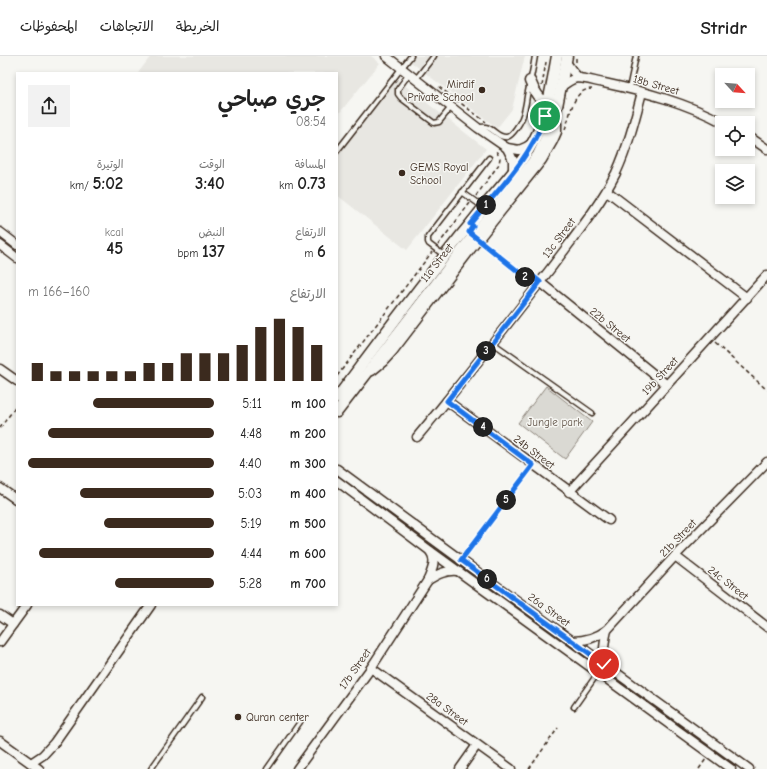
<!DOCTYPE html>
<html lang="ar">
<head>
<meta charset="utf-8">
<style>
  body { margin:0; font-family:"Comic Neue","Playpen Sans Arabic",sans-serif; background:#f2f2f2; color:#222; direction:rtl; height:100vh; display:flex; flex-direction:column; font-size:15px; white-space:nowrap }
  * { box-sizing:border-box; margin:0 }
  p { font-size:13px; color:#767676 }
  .icon { flex:none; width:22px; height:22px; fill:none; stroke:currentColor; stroke-width:2; stroke-linecap:round; stroke-linejoin:round }
  .map { position:relative; flex:1; overflow:hidden; direction:ltr }
  .details { position:absolute; left:16px; top:16px; width:322px; height:534px; display:flex; flex-direction:column; background:#fff; border-radius:0px; box-shadow:0 2px 6px #0003; direction:rtl }
  .details>* { flex:none }
  .needle { width:26px; rotate:116deg }
  .tools { position:absolute; left:715px; top:12px; display:grid; gap:8px }
  .tools a { display:grid; place-items:center; width:40px; height:40px; border-radius:0px; background:#fff; box-shadow:0 2px 6px #0003; font-size:20px }
  .pin { position:absolute; display:grid; place-items:center; width:34px; height:34px; color:#fff; margin:-17px; border:2px solid #fff; border-radius:50%; box-shadow:0 1px 4px #0007 }
  .km { position:absolute; width:20px; height:20px; margin:-10px; border-radius:50%; background:#222; color:#fff; font-size:11px; line-height:20px; text-align:center }
  .round { display:grid; place-items:center; flex:none; width:42px; height:42px; border-radius:0px; background:#f2f2f2 }
  .head { display:flex; align-items:center; justify-content:space-between; height:68px; padding:0 12px }
  h1 { font-size:22px; font-weight:600; line-height:30px }
  .metrics { display:grid; grid-template-columns:repeat(3,1fr); gap:6px; height:68px; padding:4px 12px }
  .metrics div { display:grid; align-content:center }
  .metrics b { font-size:17px; font-weight:600 }
  .metrics small { font-size:11px; font-weight:400 }
  .metrics p { font-size:11px }
  .chart { height:112px; padding:8px 12px }
  .chart p { display:flex; justify-content:space-between }
  .chart svg { width:100%; height:72px; margin-top:4px; stroke:#3b2a1e; stroke-width:6 }
  ul { padding:0 12px; list-style:none; font-size:13px }
  li { display:grid; grid-template-columns:64px 48px 1fr; align-items:center; height:30px }
  li i { height:10px; border-radius:5px; background:#3b2a1e }
  header { display:flex; align-items:center; gap:24px; box-sizing:border-box; height:56px; padding:0 20px; background:#fff; border-bottom:1px solid #e0e0e0 }
  header strong { font-size:19px }
  nav { display:flex; gap:22px; margin-inline-start:auto; font-size:14px }
  .map>svg:first-child { display:block }
  .built { fill:#e8e7e2 }
  .green { fill:#dad9d3; stroke:#8a8278 }
  .lines { fill:none; stroke-linecap:round; stroke-linejoin:round }
  .service-casing { stroke:#3b2a1e; stroke-width:7 }
  .minor-casing { stroke:#3b2a1e; stroke-width:11 }
  .tertiary-casing { stroke:#3b2a1e; stroke-width:13 }
  .path { stroke:#3b2a1e; stroke-width:1.5; stroke-dasharray:4 3; stroke-linecap:butt }
  .service { stroke:#f6f6f2; stroke-width:4 }
  .minor { stroke:#f6f6f2; stroke-width:8 }
  .tertiary { stroke:#f6f6f2; stroke-width:10 }
  .route-casing { stroke:#fff; stroke-width:8 }
  .route { stroke:#1a73e8; stroke-width:5 }
  .poi-dot { fill:#3b2a1e; stroke:#f6f6f2; stroke-width:1.5 }
  .labels { text-anchor:middle; dominant-baseline:central; stroke-width:3; stroke-linejoin:round; paint-order:stroke }
  .poi-label { font-size:11px; fill:#3b2a1e; stroke:#f6f6f2; text-anchor:start }
  .street-label { font-size:11px; fill:#3b2a1e; stroke:#f6f6f2 }
  .park-label { font-size:11px; fill:#63564b; stroke:#f6f6f2 }
</style>
</head>
<body>
<header>
<strong>Stridr</strong>
<nav><a>الخريطة</a><a>الاتجاهات</a><a>المحفوظات</a></nav>
</header>
<div class="map">
<svg width="767" height="713" viewBox="0 0 767 713">
  <rect width="100%" height="100%" fill="#f6f6f2"/>
  <filter id="ink" filterUnits="userSpaceOnUse"><feTurbulence type="fractalNoise" baseFrequency=".025" numOctaves="2"/><feDisplacementMap in="SourceGraphic" scale="8" xChannelSelector="R" yChannelSelector="G"/><feConvolveMatrix kernelMatrix="1 2 1 2 8 2 1 2 1" color-interpolation-filters="sRGB"/></filter>
  <g filter="url(#ink)">
    <!-- built -->
    <g class="built">
      <polygon points="151,0 371,0 380,7 337,60 337,17 138,17"/>
      <polygon points="415,0 525,0 512,53 497,72 411,6"/>
      <polygon points="394,21 486,93 407,194 337,139 337,95"/>
    </g>
    <!-- green -->
    <polygon class="green" points="546,330 592,366 565,403 518,367"/>
    <g class="lines">
      <defs>
        <g id="service">
          <polyline points="409,18 398,33 398,38 401,42 434,67 439,66 452,50"/>
          <polyline points="416,23 434,0"/>
          <polyline points="629,33 636,0"/>
          <path d="M478,72C491,66 496,83 507,81C513,79 520,67 522,62C525,55 526,47 527,40C530,27 533,13 535,0"/>
          <polyline points="337,95 411,0"/>
          <polyline points="462,136 483,151"/>
          <polyline points="445,200 429,188 428,186 428,181 489,102"/>
          <polyline points="493,287 592,357"/>
          <polyline points="574,651 598,617"/>
          <polyline points="151,713 202,641"/>
          <polyline points="267,713 300,666"/>
        </g>
        <g id="minor">
          <polyline points="386,0 478,72 507,92 519,94 526,91 532,87"/>
          <polyline points="566,6 573,16 579,22"/>
          <path d="M561,31C566,27 571,23 577,22C585,22 597,26 604,27C646,36 687,47 724,67"/>
          <polyline points="748,80 767,93"/>
          <polyline points="507,92 513,104 513,117"/>
          <polyline points="607,135 747,242"/>
          <polyline points="0,176 17,189"/>
          <polyline points="0,189 17,202"/>
          <polyline points="540,226 667,329"/>
          <polyline points="0,313 17,325"/>
          <polyline points="372,315 383,306 393,295 478,184 542,104 553,85 557,76 557,68 555,60"/>
          <polyline points="447,345 609,464"/>
          <path d="M417,381C463,326 507,269 551,212C574,181 599,151 616,117C628,91 635,63 642,36"/>
          <polyline points="337,413 461,504 749,713"/>
          <polyline points="337,425 429,494 731,713"/>
          <polyline points="0,432 17,444"/>
          <polyline points="569,436 767,219"/>
          <polyline points="675,500 767,571"/>
          <path d="M428,524C438,518 446,514 457,515"/>
          <polyline points="0,559 13,568"/>
          <path d="M573,585C586,585 596,582 607,574L675,500L767,406"/>
          <polyline points="0,586 27,549"/>
          <path d="M604,608C603,596 604,586 607,574"/>
          <polyline points="371,612 511,713"/>
          <polyline points="0,685 39,713"/>
          <polyline points="31,707 43,699 54,687 151,549"/>
          <path d="M297,713L371,612L428,524C432,514 437,504 430,495"/>
          <polyline points="460,713 477,689"/>
        </g>
        <g id="tertiary">
          <path d="M530,25C534,36 539,43 548,50"/>
          <path d="M337,342C378,286 419,232 462,178C471,168 479,157 487,147C506,125 526,103 538,76C549,52 552,26 557,0"/>
          <polyline points="337,356 473,180 525,116 538,99 547,80 555,60 567,0"/>
        </g>
      </defs>
      <!-- service casing -->
      <use href="#service" class="service-casing"/>
      <!-- minor casing -->
      <use href="#minor" class="minor-casing"/>
      <!-- tertiary casing -->
      <use href="#tertiary" class="tertiary-casing"/>
      <!-- path -->
      <g class="path">
        <polyline points="576,6 576,0"/>
        <polyline points="542,30 546,6"/>
        <polyline points="439,31 486,66"/>
        <path d="M565,73C571,59 572,33 592,33"/>
        <polyline points="476,140 499,108 500,102 496,95"/>
        <polyline points="438,189 470,147"/>
        <polyline points="484,189 531,225 534,221"/>
        <polyline points="715,287 767,334"/>
        <polyline points="337,320 432,196"/>
        <polyline points="0,372 17,349"/>
        <polyline points="466,498 530,414"/>
        <polyline points="529,713 558,672"/>
        <polyline points="699,713 706,703"/>
      </g>
      <!-- service -->
      <use href="#service" class="service"/>
      <!-- minor -->
      <use href="#minor" class="minor"/>
      <!-- tertiary -->
      <use href="#tertiary" class="tertiary"/>
    </g>
  </g>
  <g class="lines" filter="url(#ink)">
    <defs>
      <path id="route" d="M545,60C530,103 498,134 470,168L473,170L469,176L530,225L534,221L540,226L447,345L533,409L461,504L604,608"/>
    </defs>
    <!-- route casing -->
    <use href="#route" class="route-casing"/>
    <!-- route -->
    <use href="#route" class="route"/>
  </g>
  <!-- markers -->
  <g class="poi-dot">
    <circle cx="482" cy="34" r="4"/>
    <circle cx="402" cy="117" r="4"/>
    <circle cx="238" cy="661" r="4"/>
  </g>
  <g class="labels">
    <!-- poi labels -->
    <g class="poi-label">
      <text x="474" y="28" text-anchor="end">Mirdif<tspan x="474" dy="13">Private School</tspan></text>
      <text x="410" y="111">GEMS Royal<tspan x="410" dy="13">School</tspan></text>
      <text x="246" y="661">Quran center</text>
    </g>
    <!-- street labels -->
    <g class="street-label">
      <text transform="translate(656 29) rotate(16)">18b Street</text>
      <text transform="translate(559 182) rotate(-53)">13c Street</text>
      <text transform="translate(437 207) rotate(-52)">11a Street</text>
      <text transform="translate(610 269) rotate(39)">22b Street</text>
      <text transform="translate(660 320) rotate(-47)">19b Street</text>
      <text transform="translate(534 396) rotate(37)">24b Street</text>
      <text transform="translate(678 482) rotate(-46)">21b Street</text>
      <text transform="translate(728 527) rotate(38)">24c Street</text>
      <text transform="translate(549 554) rotate(36)">26a Street</text>
      <text transform="translate(355 613) rotate(-55)">17b Street</text>
      <text transform="translate(447 653) rotate(36)">28a Street</text>
    </g>
    <!-- park labels -->
    <g class="park-label">
      <text x="555" y="366">Jungle park</text>
    </g>
  </g>
</svg>
<div class="tools">
<a><svg class="needle" viewBox="-14 -14 28 28"><path d="M0-13l5 13h-10z" fill="#e53935"/><path d="M0 13l5-13h-10z" fill="#767676"/></svg></a>
<a><svg class="icon" aria-label="locate" viewBox="0 0 24 24"><circle cx="12" cy="12" r="6"/><path d="M12 2v4M12 18v4M2 12h4M18 12h4"/></svg></a>
<a><svg class="icon" aria-label="layers" viewBox="0 0 24 24"><path d="M12 4l9 5-9 5-9-5zM3 14l9 5 9-5"/></svg></a>
</div>
<div class="pin" style="left:545px;top:60px;background:#1e9e55"><svg class="icon" aria-label="arrive" viewBox="0 0 24 24"><path d="M6 21V4h12l-3 4 3 4H6"/></svg></div>
<div class="pin" style="left:604px;top:608px;background:#d93025"><svg class="icon" aria-label="check" viewBox="0 0 24 24"><path d="M5 12l5 5 9-10"/></svg></div>
<b class="km" style="left:486px;top:149px">1</b>
<b class="km" style="left:525px;top:221px">2</b>
<b class="km" style="left:486px;top:295px">3</b>
<b class="km" style="left:483px;top:371px">4</b>
<b class="km" style="left:506px;top:444px">5</b>
<b class="km" style="left:487px;top:523px">6</b>
<section class="details">
<div class="head"><div><h1>جري صباحي</h1><p>08:54</p></div><a class="round"><svg class="icon" aria-label="share" viewBox="0 0 24 24"><path d="M12 15V3M7 8l5-5 5 5M5 13v7h14v-7"/></svg></a></div>
<div class="metrics">
<div><p>المسافة</p><b>0.73<small> km</small></b></div>
<div><p>الوقت</p><b>3:40</b></div>
<div><p>الوتيرة</p><b>5:02<small> /km</small></b></div>
</div>
<div class="metrics">
<div><p>الارتفاع</p><b>6<small> m</small></b></div>
<div><p>النبض</p><b>137<small> bpm</small></b></div>
<div><p>kcal</p><b>45</b></div>
</div>
<div class="chart"><p><span>الارتفاع</span>160–166 m</p>
<svg viewBox="0 0 160 44" preserveAspectRatio="none"><path d="M5 44V33M15 44V38M25 44V38M35 44V38M45 44V38M55 44V38M65 44V33M75 44V33M85 44V27M95 44V27M105 44V27M115 44V22M125 44V11M135 44V6M145 44V11M155 44V22"/></svg>
</div>
<ul>
<li><b>100 m</b>5:11<i style="width:65%"></i></li>
<li><b>200 m</b>4:48<i style="width:89%"></i></li>
<li><b>300 m</b>4:40<i style="width:100%"></i></li>
<li><b>400 m</b>5:03<i style="width:72%"></i></li>
<li><b>500 m</b>5:19<i style="width:59%"></i></li>
<li><b>600 m</b>4:44<i style="width:94%"></i></li>
<li><b>700 m</b>5:28<i style="width:53%"></i></li>
</ul>
</section>
</div>
</body>
</html>
